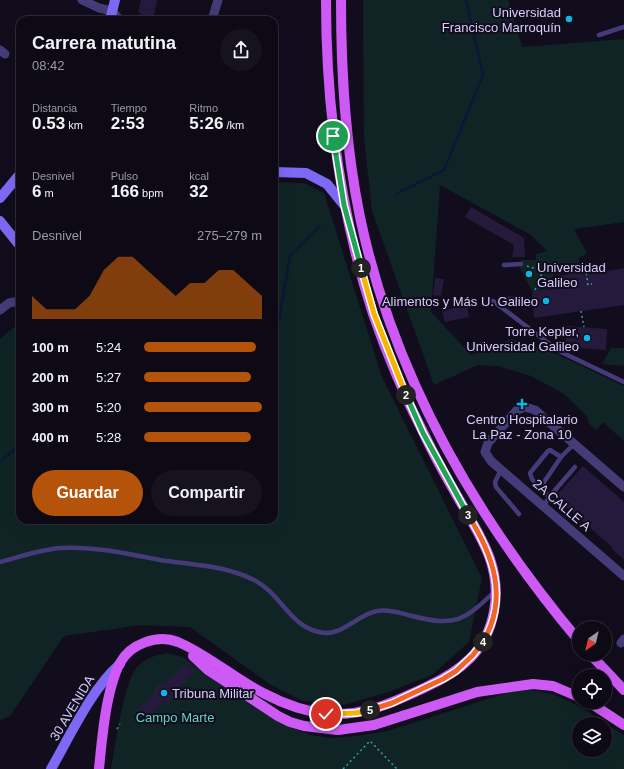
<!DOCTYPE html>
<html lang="es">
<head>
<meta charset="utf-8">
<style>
  body { margin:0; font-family:Arial,sans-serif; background:#16131e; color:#f1f3f6; height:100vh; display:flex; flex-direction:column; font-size:15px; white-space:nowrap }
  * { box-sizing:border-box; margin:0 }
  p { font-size:13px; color:#9a9aa0 }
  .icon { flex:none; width:22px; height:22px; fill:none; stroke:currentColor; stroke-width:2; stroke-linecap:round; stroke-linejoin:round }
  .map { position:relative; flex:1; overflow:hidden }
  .sheet { position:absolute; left:16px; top:16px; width:262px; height:508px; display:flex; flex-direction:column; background:#0d0a15; border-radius:12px; box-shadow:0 4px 16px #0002,0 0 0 1px #2d2b34 }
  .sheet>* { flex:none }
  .needle { width:26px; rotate:214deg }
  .fabs { position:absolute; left:572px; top:621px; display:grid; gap:8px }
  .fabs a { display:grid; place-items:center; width:40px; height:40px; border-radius:50%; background:#0d0a15; box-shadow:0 4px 16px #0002,0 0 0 1px #2d2b34; font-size:20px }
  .pin { position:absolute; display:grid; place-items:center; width:34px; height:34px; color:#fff; margin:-17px; border:2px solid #fff; border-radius:50%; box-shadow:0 1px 4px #0007 }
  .km { position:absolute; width:20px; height:20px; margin:-10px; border-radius:50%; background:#222; color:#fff; font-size:11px; line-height:20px; text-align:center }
  .round { display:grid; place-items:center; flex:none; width:42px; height:42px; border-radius:21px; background:#16131e }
  .headline { display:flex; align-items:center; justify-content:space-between; height:68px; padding:0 16px }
  h1 { font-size:18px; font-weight:700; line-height:30px }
  .stats { display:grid; grid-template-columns:repeat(3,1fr); gap:6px; height:68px; padding:4px 16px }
  .stats div { display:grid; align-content:center }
  .stats b { font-size:17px; font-weight:700 }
  .stats small { font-size:11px; font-weight:400 }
  .stats p { font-size:11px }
  .chart { height:112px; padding:8px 16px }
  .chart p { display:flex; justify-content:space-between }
  .chart svg { width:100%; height:72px; margin-top:4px; fill:#b45309; opacity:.7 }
  .primary-button { display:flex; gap:8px; margin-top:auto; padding:8px 16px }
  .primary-button a { flex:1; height:46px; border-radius:24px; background:#b45309; color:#fff; font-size:16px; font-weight:700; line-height:46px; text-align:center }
  .primary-button a+a { background:#16131e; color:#f1f3f6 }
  ul { padding:0 16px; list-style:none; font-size:13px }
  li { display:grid; grid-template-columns:64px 48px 1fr; align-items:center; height:30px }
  li i { height:10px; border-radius:5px; background:#b45309 }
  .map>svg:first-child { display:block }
  .green { fill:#102426; fill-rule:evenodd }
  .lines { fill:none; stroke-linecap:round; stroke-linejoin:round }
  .stream { stroke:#0c1637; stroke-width:2.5 }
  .building { fill:#251a3c }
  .path { stroke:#359fa6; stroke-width:1.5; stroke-dasharray:2 3; stroke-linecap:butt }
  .lane { stroke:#453b78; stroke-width:4.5 }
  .street { stroke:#453b78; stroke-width:9 }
  .secondary { stroke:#7e69f5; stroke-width:10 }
  .primary { stroke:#cd5af4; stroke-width:10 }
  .split-1-casing { stroke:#fff; stroke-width:8 }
  .split-2-casing { stroke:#fff; stroke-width:8 }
  .split-3-casing { stroke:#fff; stroke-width:8 }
  .split-4-casing { stroke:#fff; stroke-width:8 }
  .split-5-casing { stroke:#fff; stroke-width:8 }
  .split-6-casing { stroke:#fff; stroke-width:8 }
  .split-1 { stroke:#22a559; stroke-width:5 }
  .split-2 { stroke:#f5b400; stroke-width:5 }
  .split-3 { stroke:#22a559; stroke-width:5 }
  .split-4 { stroke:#f0652b; stroke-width:5 }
  .split-5 { stroke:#f0652b; stroke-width:5 }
  .split-6 { stroke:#f5b400; stroke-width:5 }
  .poi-dot { fill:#0fb5e4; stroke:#110d1c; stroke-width:1.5 }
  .labels { text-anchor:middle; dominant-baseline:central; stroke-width:4; stroke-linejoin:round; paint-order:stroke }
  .poi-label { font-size:13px; fill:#d7ccfc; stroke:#110d1c; text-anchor:end }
  .street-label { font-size:13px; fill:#d7ccfc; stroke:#110d1c }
  .park-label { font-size:13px; fill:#5ed6c6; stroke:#110d1c }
</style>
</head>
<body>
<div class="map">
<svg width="624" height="769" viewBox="0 0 624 769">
  <rect width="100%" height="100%" fill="#110d1c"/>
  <!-- green -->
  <g class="green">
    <polygon points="363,0 508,0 522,47 624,39 624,222 574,229 587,253 579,258 580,266 559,271 551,278 559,289 532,291 520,268 521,260 536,260 536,254 547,251 531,235 440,185 431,312 471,355 512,339 559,355 624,386 624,441 603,422 596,430 588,422 588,417 564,394 531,376 498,366 478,365 434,385 372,211 364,138"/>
    <polygon points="274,182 304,183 324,193 382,377 482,578 469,642 432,675 391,691 344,705 303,701 271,685 190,627 141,625 64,636 10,716 0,720 0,339 20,322 20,520 274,520"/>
    <polygon points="611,348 624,348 624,366 602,364"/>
    <path d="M167,653L183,657L221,685L283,724L311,735L330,738L357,736L388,731L509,692C518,691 528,689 537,691C569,695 597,719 624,735V769H111C115,747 124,681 137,667C145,658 156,655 167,653ZM579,724H605V750H579Z"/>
  </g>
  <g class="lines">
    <!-- stream -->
    <g class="stream">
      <polyline points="396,194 444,170 483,75 466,0"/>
      <polyline points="274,347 290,256 320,226"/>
      <polyline points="0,461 20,445"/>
    </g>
  </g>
  <!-- building -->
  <g class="building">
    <polygon points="141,0 157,0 153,20 144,18 144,16 140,15 141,13 138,12"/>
    <polygon points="471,207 524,238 525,257 512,257 514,245 465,217"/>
    <polygon points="624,268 624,305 534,318 532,291 560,289 558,276 584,271 585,275"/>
    <polygon points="435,278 444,279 441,296 433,295"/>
    <polygon points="467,305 469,317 445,322 442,311"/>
    <polygon points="567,326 607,329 606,350 566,347"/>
    <polygon points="583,466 624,502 624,560 612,549 613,548 555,497"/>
    <polygon points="186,663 195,672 174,692 172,700 163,703 143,723 134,713 153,695 157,685 166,682"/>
  </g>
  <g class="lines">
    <!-- path -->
    <g class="path">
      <polyline points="527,266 543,271"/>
      <polyline points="535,290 543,271 551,270 553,267 555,269 582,267 586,271 588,285 592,284"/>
      <polyline points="581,311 584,327"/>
      <polyline points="117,729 120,724"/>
      <polyline points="343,769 370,741 397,769"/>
    </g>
    <!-- lane -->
    <g class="lane">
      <polyline points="599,35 624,27"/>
      <polyline points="504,265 521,264"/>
      <polyline points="493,301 559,351 624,382"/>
      <polyline points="499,306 505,299 524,299"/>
      <polyline points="501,470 495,482 496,487 519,514"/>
      <polyline points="540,488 561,457"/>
      <polyline points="549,497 575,467"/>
      <polyline points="544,506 549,497 532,479 530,473 548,451 550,450 561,457 574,444"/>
      <path d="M0,562C20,557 41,549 62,548C93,546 129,554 160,560C193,565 224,565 254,580C280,593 290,626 319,632C341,638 356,615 377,611C388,609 401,613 412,616C456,627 464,621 495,591"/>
    </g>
    <!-- street -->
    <g class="street">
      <polyline points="82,0 99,8 112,11 120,20"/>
      <polyline points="212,20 218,0"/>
      <polyline points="0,50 5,54"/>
      <polyline points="0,310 9,303 20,301"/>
      <polyline points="624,487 535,410 525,407 517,410 488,443 485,452 491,461 624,576"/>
      <polyline points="621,643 624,639"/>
    </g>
    <!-- secondary -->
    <g class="secondary">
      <polyline points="110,20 115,0"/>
      <polyline points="274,172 306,173 327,184 344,205"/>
      <polyline points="0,198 20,174"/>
      <polyline points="0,221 20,246"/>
      <path d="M51,769C70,736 92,688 120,664"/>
    </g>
    <!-- primary -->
    <g class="primary">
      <path d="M341,0C341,74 345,144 360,217C393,375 476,518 579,641"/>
      <polyline points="590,654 624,690"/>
      <polyline points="193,656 208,670 278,716 290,722 304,726 338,730 374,725 477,692 533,684 553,686 579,697"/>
      <polyline points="589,702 624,725"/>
      <path d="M99,769C102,738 106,690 120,663C130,644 157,634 178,642C207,654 236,680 265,694C284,704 307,712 328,714C365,716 394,702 426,687C461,671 487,651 494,611C503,564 477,532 456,494C445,475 434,455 425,436C405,397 387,355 373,314C340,212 326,107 326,0"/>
    </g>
  </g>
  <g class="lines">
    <defs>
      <polyline id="split-1" points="333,136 344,205 361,268"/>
      <polyline id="split-2" points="361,268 374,314 406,395"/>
      <polyline id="split-3" points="406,395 423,433 468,515"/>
      <path id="split-4" d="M468,515C493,555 509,597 483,642"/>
      <polyline id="split-5" points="370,710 392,703 443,679 456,671 473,655 483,642"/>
      <polyline id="split-6" points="326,714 356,713 370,710"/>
    </defs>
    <!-- split-1 casing -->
    <use href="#split-1" class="split-1-casing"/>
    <!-- split-2 casing -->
    <use href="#split-2" class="split-2-casing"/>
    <!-- split-3 casing -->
    <use href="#split-3" class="split-3-casing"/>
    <!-- split-4 casing -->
    <use href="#split-4" class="split-4-casing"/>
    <!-- split-5 casing -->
    <use href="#split-5" class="split-5-casing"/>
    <!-- split-6 casing -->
    <use href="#split-6" class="split-6-casing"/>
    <!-- split-1 -->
    <use href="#split-1" class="split-1"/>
    <!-- split-2 -->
    <use href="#split-2" class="split-2"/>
    <!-- split-3 -->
    <use href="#split-3" class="split-3"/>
    <!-- split-4 -->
    <use href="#split-4" class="split-4"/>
    <!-- split-5 -->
    <use href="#split-5" class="split-5"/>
    <!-- split-6 -->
    <use href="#split-6" class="split-6"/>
  </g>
  <!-- markers -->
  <g class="poi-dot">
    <circle cx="569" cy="19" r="4"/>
    <circle cx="529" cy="274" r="4"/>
    <circle cx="546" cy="301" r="4"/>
    <circle cx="587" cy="338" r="4"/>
    <path d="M520 398h4v4h4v4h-4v4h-4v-4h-4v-4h4z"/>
    <circle cx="164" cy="693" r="4"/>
  </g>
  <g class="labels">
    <!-- poi labels -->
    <g class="poi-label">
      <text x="561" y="12">Universidad<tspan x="561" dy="15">Francisco Marroquín</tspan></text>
      <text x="537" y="267" text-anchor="start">Universidad<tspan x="537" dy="15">Galileo</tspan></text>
      <text x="538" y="301">Alimentos y Más U. Galileo</text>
      <text x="579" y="331">Torre Kepler,<tspan x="579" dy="15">Universidad Galileo</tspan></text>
      <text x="522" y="419" text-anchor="middle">Centro Hospitalario<tspan x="522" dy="15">La Paz - Zona 10</tspan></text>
      <text x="172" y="693" text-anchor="start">Tribuna Militar</text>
    </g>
    <!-- street labels -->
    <g class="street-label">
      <text transform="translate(562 505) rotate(41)">2A CALLE A</text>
      <text transform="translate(72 708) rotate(-59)">30 AVENIDA</text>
    </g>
    <!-- park labels -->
    <g class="park-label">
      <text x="175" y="717">Campo Marte</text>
    </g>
  </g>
</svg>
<div class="fabs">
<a><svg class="needle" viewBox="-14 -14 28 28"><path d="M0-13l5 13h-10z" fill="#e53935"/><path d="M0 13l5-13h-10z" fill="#9a9aa0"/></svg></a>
<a><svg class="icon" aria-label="locate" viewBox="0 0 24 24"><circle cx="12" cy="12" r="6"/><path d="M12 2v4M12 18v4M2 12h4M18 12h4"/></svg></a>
<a><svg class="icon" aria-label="layers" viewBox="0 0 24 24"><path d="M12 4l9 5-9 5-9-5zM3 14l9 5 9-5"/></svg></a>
</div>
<div class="pin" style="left:333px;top:136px;background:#1e9e55"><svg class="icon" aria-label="arrive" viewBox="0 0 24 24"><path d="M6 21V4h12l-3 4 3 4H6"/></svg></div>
<div class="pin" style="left:326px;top:714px;background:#d93025"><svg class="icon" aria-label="check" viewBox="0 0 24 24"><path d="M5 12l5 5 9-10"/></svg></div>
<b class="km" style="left:361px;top:268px">1</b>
<b class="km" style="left:406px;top:395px">2</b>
<b class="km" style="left:468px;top:515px">3</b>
<b class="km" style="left:483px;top:642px">4</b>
<b class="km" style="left:370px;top:710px">5</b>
<section class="sheet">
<div class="headline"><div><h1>Carrera matutina</h1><p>08:42</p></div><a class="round"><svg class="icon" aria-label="share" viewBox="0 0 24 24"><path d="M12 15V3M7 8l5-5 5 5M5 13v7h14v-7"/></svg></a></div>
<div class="stats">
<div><p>Distancia</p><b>0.53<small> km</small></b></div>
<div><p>Tiempo</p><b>2:53</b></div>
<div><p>Ritmo</p><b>5:26<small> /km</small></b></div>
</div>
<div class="stats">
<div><p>Desnivel</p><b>6<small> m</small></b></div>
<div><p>Pulso</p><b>166<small> bpm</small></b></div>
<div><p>kcal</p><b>32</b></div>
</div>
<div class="chart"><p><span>Desnivel</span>275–279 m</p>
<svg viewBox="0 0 160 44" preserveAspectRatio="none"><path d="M0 44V30L10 38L20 38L30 38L40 30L50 14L60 6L70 6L80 14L90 22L100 30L110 22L120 22L130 14L140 14L150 22L160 30V44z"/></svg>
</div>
<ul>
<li><b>100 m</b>5:24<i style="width:95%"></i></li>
<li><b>200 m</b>5:27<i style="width:91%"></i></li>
<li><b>300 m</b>5:20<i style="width:100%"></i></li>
<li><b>400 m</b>5:28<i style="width:91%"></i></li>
</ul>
<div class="primary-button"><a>Guardar</a><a>Compartir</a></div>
</section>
</div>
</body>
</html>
